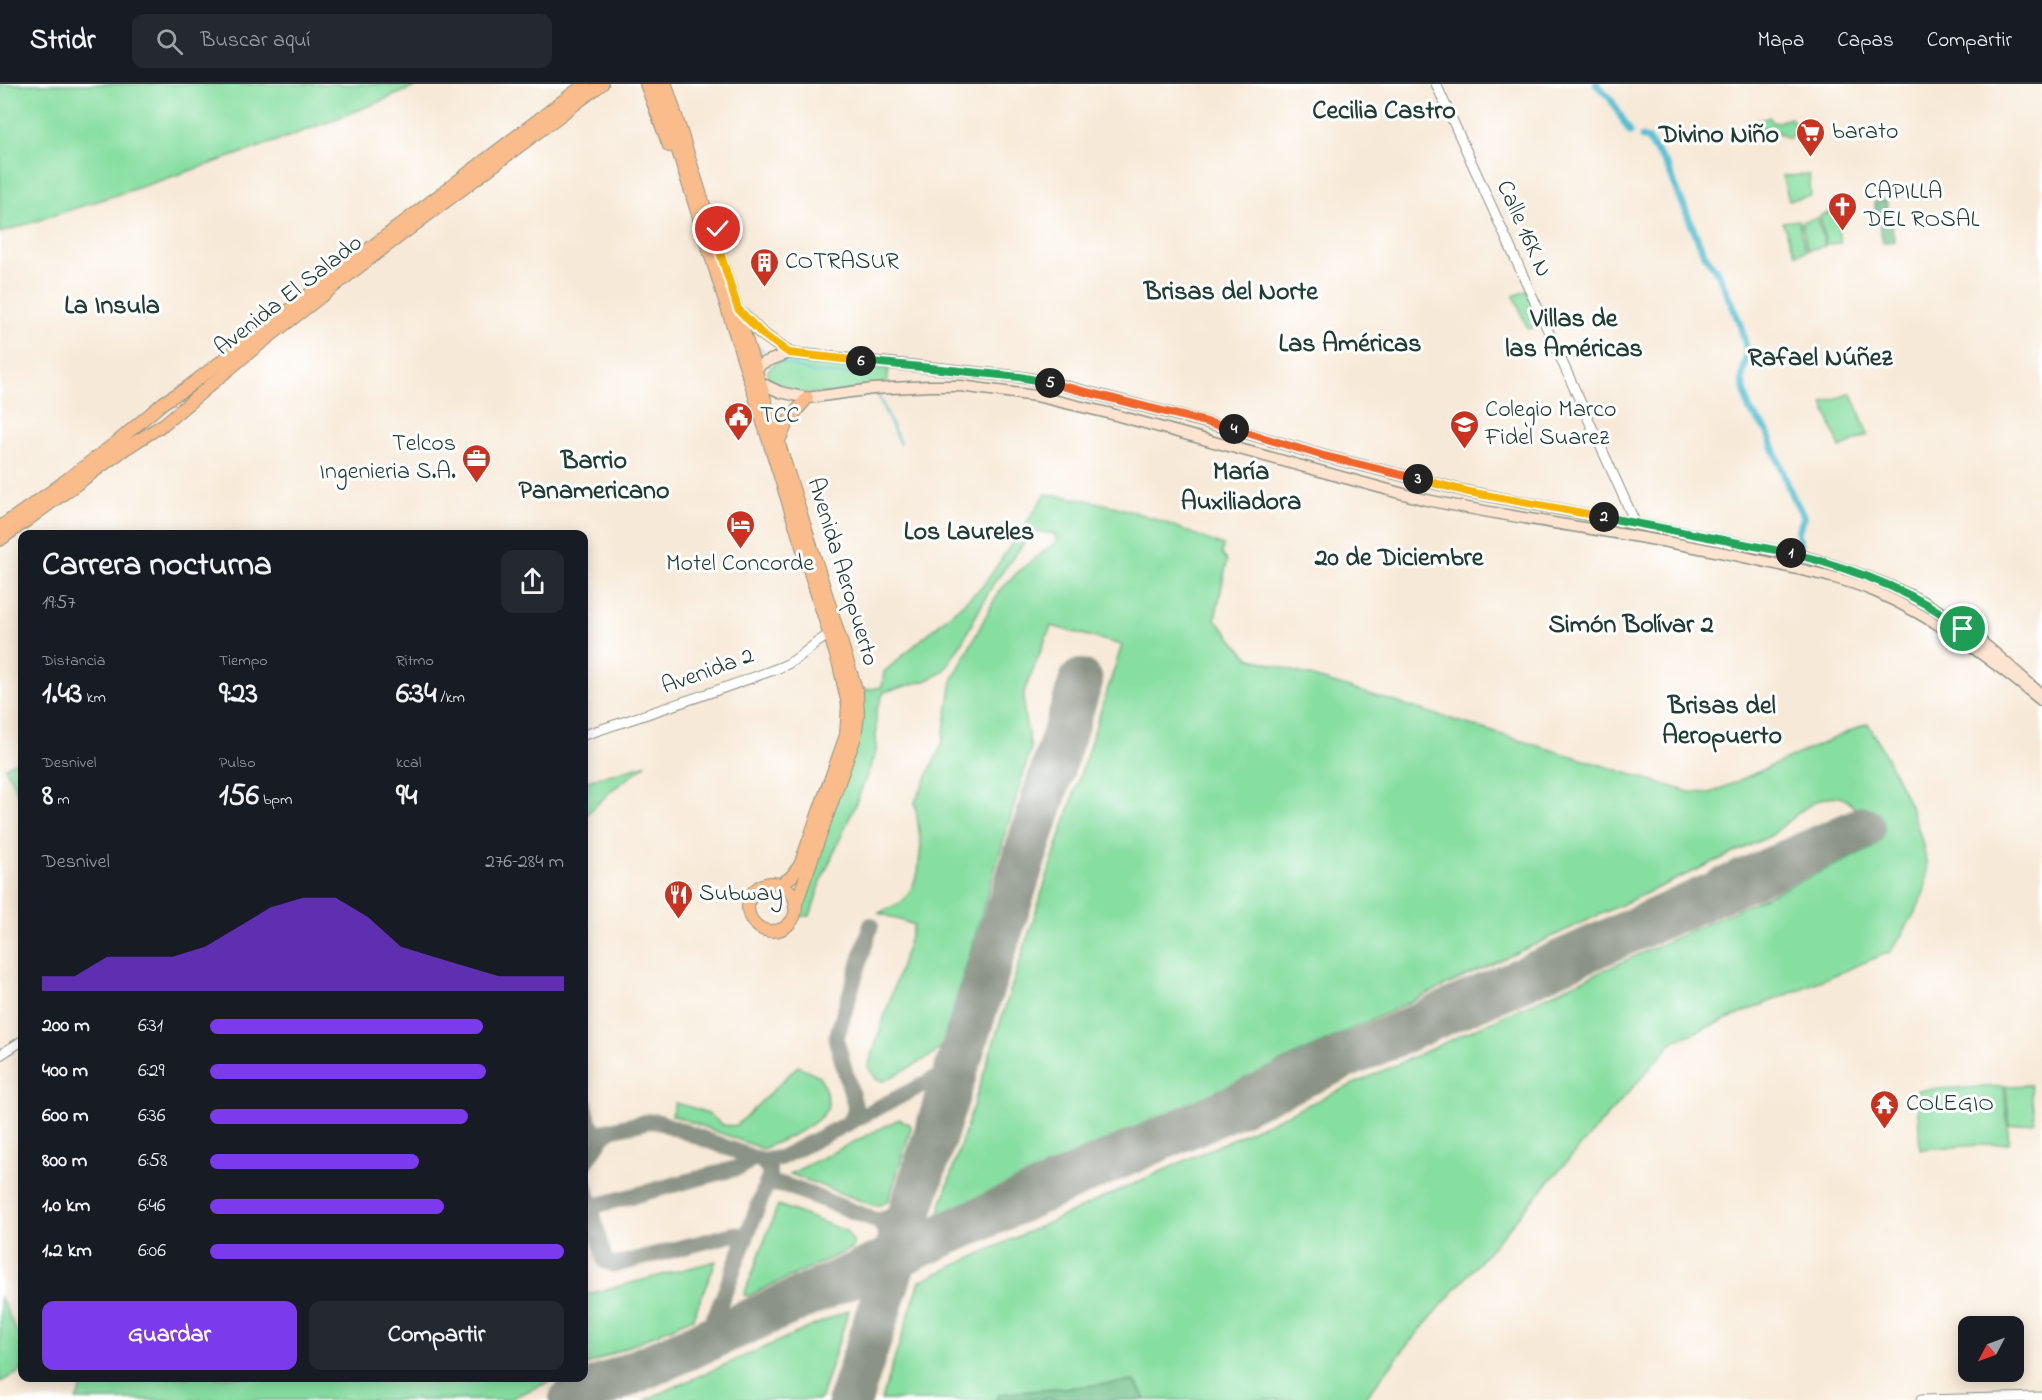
<!DOCTYPE html>
<html lang="es">
<head>
<meta charset="utf-8">
<style>
  body { margin:0; font-family:"Indie Flower",sans-serif; background:#242831; color:#f1f3f6; height:100vh; display:flex; flex-direction:column; font-size:22px; white-space:nowrap }
  * { box-sizing:border-box; margin:0 }
  p { font-size:20px; color:#9ea1a6 }
  .icon { flex:none; width:33px; height:33px; fill:none; stroke:currentColor; stroke-width:2; stroke-linecap:round; stroke-linejoin:round }
  .map { position:relative; flex:1; overflow:hidden }
  .details { position:absolute; left:18px; top:446px; width:570px; height:852px; display:flex; flex-direction:column; background:#171b24; border-radius:12px; box-shadow:0 3px 15px #0003 }
  .details>* { flex:none }
  .needle { width:39px; rotate:229deg }
  .fabs { position:absolute; left:1958px; top:1232px; display:grid; gap:12px }
  .fabs a { display:grid; place-items:center; width:66px; height:66px; border-radius:12px; background:#171b24; box-shadow:0 3px 15px #0003; font-size:30px }
  .pin { position:absolute; display:grid; place-items:center; width:51px; height:51px; color:#fff; margin:-26px; border:3px solid #fff; border-radius:50%; box-shadow:0 2px 6px #0007 }
  .km { position:absolute; width:30px; height:30px; margin:-15px; border-radius:50%; background:#222; color:#fff; font-size:16px; line-height:30px; text-align:center }
  .round { display:grid; place-items:center; flex:none; width:63px; height:63px; border-radius:12px; background:#242831 }
  .head { display:flex; align-items:center; justify-content:space-between; height:102px; padding:0 24px }
  h1 { font-size:33px; font-weight:800; line-height:45px }
  .metrics { display:grid; grid-template-columns:repeat(3,1fr); gap:9px; height:102px; padding:6px 24px }
  .metrics div { display:grid; align-content:center }
  .metrics b { font-size:30px; font-weight:800 }
  .metrics small { font-size:16px; font-weight:400 }
  .metrics p { font-size:16px }
  .chart { height:168px; padding:12px 24px }
  .chart p { display:flex; justify-content:space-between }
  .chart svg { width:100%; height:108px; margin-top:6px; fill:#7c3aed; opacity:.7 }
  .button { display:flex; gap:12px; margin-top:auto; padding:12px 24px }
  .button a { flex:1; height:69px; border-radius:12px; background:#7c3aed; color:#fff; font-size:24px; font-weight:800; line-height:69px; text-align:center }
  .button a+a { background:#242831; color:#f1f3f6 }
  ul { padding:0 24px; list-style:none; font-size:20px }
  li { display:grid; grid-template-columns:96px 72px 1fr; align-items:center; height:45px }
  li i { height:15px; border-radius:8px; background:#7c3aed }
  header { display:flex; align-items:center; gap:36px; box-sizing:border-box; height:84px; padding:0 30px; background:#171b24; border-bottom:2px solid #363941 }
  header strong { font-size:28px }
  nav { display:flex; gap:33px; margin-inline-start:auto; font-size:21px }
  .search { width:420px; height:54px; background:#242831; display:flex; align-items:center; gap:15px; box-sizing:border-box; padding:0 21px; border-radius:12px; color:#9ea1a6; font-size:22px }
  .map>svg:first-child { display:block }
  .green { fill:#87dea1; stroke:#538e6a; stroke-width:1.5 }
  .forest { fill:#6dbd87; stroke:#467d5e; stroke-width:1.5 }
  .lines { fill:none; stroke-linecap:round; stroke-linejoin:round }
  .stream { stroke:#57bfd3; stroke-width:2 }
  .canal { stroke:#57bfd3; stroke-width:7 }
  .taxiway { stroke:#8b9386; stroke-width:16 }
  .runway { stroke:#8b9386; stroke-width:44 }
  .tertiary-casing { stroke:#8b9386; stroke-width:11 }
  .secondary-casing { stroke:#8b9386; stroke-width:13 }
  .primary-casing { stroke:#8b9386; stroke-width:14 }
  .tertiary { stroke:#fff; stroke-width:9 }
  .secondary { stroke:#fde4d0; stroke-width:10 }
  .primary { stroke:#f9bc8a; stroke-width:12 }
  .split-1-casing { stroke:#fff; stroke-width:12 }
  .split-2-casing { stroke:#fff; stroke-width:12 }
  .split-3-casing { stroke:#fff; stroke-width:12 }
  .split-4-casing { stroke:#fff; stroke-width:12 }
  .split-5-casing { stroke:#fff; stroke-width:12 }
  .split-6-casing { stroke:#fff; stroke-width:12 }
  .split-7-casing { stroke:#fff; stroke-width:12 }
  .split-1 { stroke:#22a559; stroke-width:8 }
  .split-2 { stroke:#22a559; stroke-width:8 }
  .split-3 { stroke:#f5b400; stroke-width:8 }
  .split-4 { stroke:#f0652b; stroke-width:8 }
  .split-5 { stroke:#f0652b; stroke-width:8 }
  .split-6 { stroke:#22a559; stroke-width:8 }
  .split-7 { stroke:#f5b400; stroke-width:8 }
  .labels { text-anchor:middle; dominant-baseline:central; stroke-width:6; stroke-linejoin:round; paint-order:stroke }
  .poi-label { font-size:24px; fill:#1f3d34; stroke:#fff; text-anchor:start }
  .street-label { font-size:24px; fill:#1f3d34; stroke:#fff }
  .neighbourhood-label { font-size:26px; font-weight:bold; fill:#1f3d34; stroke:#fff }
</style>
</head>
<body>
<header>
<strong>Stridr</strong>
<div class="search"><svg class="icon" aria-label="search" viewBox="0 0 24 24"><circle cx="10" cy="10" r="6"/><path d="M15 15l6 6"/></svg>Buscar aquí</div>
<nav><a>Mapa</a><a>Capas</a><a>Compartir</a></nav>
</header>
<div class="map">
<svg width="2042" height="1316" viewBox="0 0 2042 1316">
  <rect width="100%" height="100%" fill="#fff"/>
  <filter id="ink" filterUnits="userSpaceOnUse"><feTurbulence type="fractalNoise" baseFrequency=".0167" numOctaves="2"/><feDisplacementMap in="SourceGraphic" scale="12" xChannelSelector="R" yChannelSelector="G"/><feConvolveMatrix kernelMatrix="1 2 1 2 8 2 1 2 1" color-interpolation-filters="sRGB"/></filter>
  <filter id="wash" filterUnits="userSpaceOnUse"><feTurbulence type="fractalNoise" baseFrequency=".008" numOctaves="4" result="noise"/><feDisplacementMap in="SourceGraphic" scale="24" xChannelSelector="R" yChannelSelector="G"/><feGaussianBlur stdDeviation="1.35" result="paint"/><feColorMatrix in="noise" values="0 0 0 0 0 0 0 0 0 0 0 0 0 0 0 0 0 1.4 0 .05"/><feComposite in="paint" operator="in"/></filter>
  <g filter="url(#wash)">
    <rect width="100%" height="100%" fill="#f7e9d7"/>
    <!-- green -->
    <g class="green">
      <path d="M0,0H421C284,60 141,102 0,149Z"/>
      <polygon points="1769,33 1774,39 1791,34 1797,45 1789,55 1779,49 1763,51 1756,37"/>
      <polygon points="1809,91 1811,112 1789,116 1782,92"/>
      <polygon points="1836,126 1841,159 1826,160 1820,132"/>
      <polygon points="1818,134 1825,162 1808,166 1801,138"/>
      <polygon points="1798,136 1806,167 1796,170 1782,138"/>
      <polygon points="1526,207 1541,241 1528,245 1514,212"/>
      <path d="M789,275L809,279L889,285L887,297L878,303C839,308 805,318 768,297V286L777,278Z"/>
      <polygon points="1852,309 1868,351 1840,364 1823,319"/>
      <path d="M1046,410C1113,417 1162,436 1223,462L1222,470L1227,477L1215,535L1248,573L1689,708L1711,709L1868,639C1890,680 1932,752 1926,799C1924,817 1901,853 1890,868L1674,957L1530,1119L1409,1259L1363,1316H881L920,1197L1873,764C1868,754 1858,727 1852,721C1829,695 1790,736 1772,751L936,1137L1122,561L1051,542L1024,608V630L1031,664L943,960L933,971L884,997L877,996L868,983L914,841L879,829L902,818L910,808L918,789L921,761L915,718L942,660L952,597L999,507L1019,487L1056,458L1055,450L1033,447L993,500L962,558L944,587L928,596L884,608L876,627V668L856,719L822,795L810,832H800L799,817L861,607L882,603L884,588L983,502Z"/>
      <polygon points="22,674 22,718 5,683"/>
      <polygon points="647,680 612,706 584,733 584,698"/>
      <path d="M798,982L820,992C823,1000 828,1011 828,1020C827,1039 779,1057 763,1065L672,1031L675,1019C685,1022 703,1025 711,1032C723,1040 719,1043 737,1041Z"/>
      <polygon points="2030,1001 2035,1038 2009,1042 2006,1002"/>
      <polygon points="2004,1002 2009,1059 1920,1065 1917,1006"/>
      <polygon points="899,1035 909,1040 911,1044 889,1116 881,1121 872,1121 790,1090"/>
      <polygon points="778,1121 846,1147 853,1157 853,1164 748,1212 744,1211"/>
      <polygon points="716,1177 693,1234 584,1282 584,1211"/>
      <polygon points="0,1212 22,1259 22,1287 0,1298"/>
      <polygon points="849,1226 820,1316 645,1316"/>
      <polygon points="87,1293 560,1293 507,1316 76,1316"/>
    </g>
    <!-- forest -->
    <g class="forest">
      <polygon points="1886,116 1895,157 1883,159 1874,118"/>
      <polygon points="1135,1297 1146,1316 996,1316 999,1310"/>
    </g>
    <g class="lines">
      <!-- stream -->
      <g class="stream">
        <polyline points="757,262 771,273"/>
        <polyline points="779,277 813,289 869,291"/>
        <polyline points="879,313 900,360"/>
      </g>
      <!-- canal -->
      <g class="canal">
        <polyline points="1596,0 1610,14 1630,48"/>
        <polyline points="1642,53 1647,55 1667,82 1703,168 1719,191 1740,240 1747,267 1742,296 1749,325 1767,347 1791,409 1804,433 1798,448 1801,461"/>
      </g>
      <!-- taxiway -->
      <g class="taxiway">
        <path d="M931,996C941,995 950,996 949,1008"/>
        <polyline points="584,1016 589,1038 597,1049 650,1037 659,1038 762,1077 780,1074 940,992 959,977"/>
        <polyline points="847,1040 854,1030 855,1022 836,955 871,841"/>
        <polyline points="584,1081 603,1053 610,1047"/>
        <polyline points="584,1096 605,1177 615,1181 734,1150 741,1152 743,1160"/>
        <path d="M766,1100L785,1101L878,1137C893,1153 890,1176 889,1197"/>
        <polyline points="589,1117 598,1121 741,1083 753,1074"/>
        <polyline points="878,1137 925,1154 949,1148"/>
        <polyline points="878,1137 897,1129 916,1112"/>
        <polyline points="870,1183 879,1174 885,1156"/>
        <polyline points="719,1223 723,1237 736,1243"/>
        <polyline points="703,1257 719,1223 769,1094 769,1085 762,1077"/>
      </g>
      <!-- runway -->
      <g class="runway">
        <polyline points="571,1316 1863,744"/>
        <polyline points="850,1316 1081,597"/>
      </g>
    </g>
  </g>
  <g filter="url(#ink)">
    <g class="lines">
      <defs>
        <g id="tertiary">
          <polyline points="1436,0 1635,438"/>
          <path d="M584,651C650,629 716,608 781,583C803,575 815,555 835,548"/>
          <polyline points="0,971 22,957"/>
          <polyline points="1921,1316 2042,1313"/>
        </g>
        <path id="secondary" d="M2042,611C2011,584 1974,548 1939,527C1897,501 1849,486 1803,472L1469,408L1324,372L1243,348L1048,298L1020,293L789,269L763,279L748,293L780,308L807,314L873,305L930,302H960L1036,312L1108,329L1422,415C1535,439 1649,451 1762,477C1800,486 1839,492 1876,508C1937,535 1991,575 2042,617"/>
        <g id="primary">
          <polyline points="646,0 669,62"/>
          <polyline points="657,0 839,581 848,621 846,651 800,781 791,793 780,801"/>
          <polyline points="666,0 857,608 858,631 855,653 795,823"/>
          <polyline points="742,230 761,249 789,269"/>
          <polyline points="779,357 788,337 807,314"/>
          <polyline points="0,443 49,409 118,357 164,318 185,305 585,0"/>
          <polyline points="0,456 125,365 164,340 251,267 368,176 602,0"/>
          <circle cx="772" cy="823" r="24"/>
        </g>
      </defs>
      <!-- tertiary casing -->
      <use href="#tertiary" class="tertiary-casing"/>
      <!-- secondary casing -->
      <use href="#secondary" class="secondary-casing"/>
      <!-- primary casing -->
      <use href="#primary" class="primary-casing"/>
      <!-- tertiary -->
      <use href="#tertiary" class="tertiary"/>
      <!-- secondary -->
      <use href="#secondary" class="secondary"/>
      <!-- primary -->
      <use href="#primary" class="primary"/>
    </g>
  </g>
  <g class="lines" filter="url(#ink)">
    <defs>
      <path id="split-1" d="M1791,469C1851,484 1914,506 1963,545"/>
      <polyline id="split-2" points="1604,433 1791,469"/>
      <polyline id="split-3" points="1418,395 1469,408 1604,433"/>
      <polyline id="split-4" points="1234,345 1324,372 1418,395"/>
      <polyline id="split-5" points="1050,299 1234,345"/>
      <polyline id="split-6" points="861,277 1020,293 1050,299"/>
      <polyline id="split-7" points="718,145 719,165 738,225 761,249 789,269 861,277"/>
    </defs>
    <!-- split-1 casing -->
    <use href="#split-1" class="split-1-casing"/>
    <!-- split-2 casing -->
    <use href="#split-2" class="split-2-casing"/>
    <!-- split-3 casing -->
    <use href="#split-3" class="split-3-casing"/>
    <!-- split-4 casing -->
    <use href="#split-4" class="split-4-casing"/>
    <!-- split-5 casing -->
    <use href="#split-5" class="split-5-casing"/>
    <!-- split-6 casing -->
    <use href="#split-6" class="split-6-casing"/>
    <!-- split-7 casing -->
    <use href="#split-7" class="split-7-casing"/>
    <!-- split-1 -->
    <use href="#split-1" class="split-1"/>
    <!-- split-2 -->
    <use href="#split-2" class="split-2"/>
    <!-- split-3 -->
    <use href="#split-3" class="split-3"/>
    <!-- split-4 -->
    <use href="#split-4" class="split-4"/>
    <!-- split-5 -->
    <use href="#split-5" class="split-5"/>
    <!-- split-6 -->
    <use href="#split-6" class="split-6"/>
    <!-- split-7 -->
    <use href="#split-7" class="split-7"/>
  </g>
  <!-- icons -->
  <defs>
    <symbol id="supermarket-pin" viewBox="-11 -11 22 30"><path d="M0 17L-7.5 6A9.5 9.5 0 1 1 7.5 6Z" fill="#c8321e" stroke="#fff"/><path d="M-6-5.5h2.5l.6 2H6L4.5 2H-2.5L-4.4-4H-6ZM-1.5 3.2a1.3 1.3 0 1 0 .1 0ZM3 3.2a1.3 1.3 0 1 0 .1 0Z" fill="#fff"/></symbol>
    <symbol id="church-pin" viewBox="-11 -11 22 30"><path d="M0 17L-7.5 6A9.5 9.5 0 1 1 7.5 6Z" fill="#c8321e" stroke="#fff"/><path d="M-1.2-6h2.4v3.5h3.3v2.4h-3.3V6h-2.4V-.1h-3.3v-2.4h3.3Z" fill="#fff"/></symbol>
    <symbol id="building-pin" viewBox="-11 -11 22 30"><path d="M0 17L-7.5 6A9.5 9.5 0 1 1 7.5 6Z" fill="#c8321e" stroke="#fff"/><path d="M-4-6H4V6H1V3H-1V6H-4ZM-2.5-4.3h1.7v1.8h-1.7ZM.8-4.3h1.7v1.8H.8ZM-2.5-1h1.7V.8h-1.7ZM.8-1h1.7V.8H.8Z" fill="#fff"/></symbol>
    <symbol id="civic-pin" viewBox="-11 -11 22 30"><path d="M0 17L-7.5 6A9.5 9.5 0 1 1 7.5 6Z" fill="#c8321e" stroke="#fff"/><path d="M-.6-6.5H3V-4.5H.6V-3L4-1V1h2V6H-6V1h2V-1L-.6-3ZM-1.2 2.5V6h2.4V2.5Z" fill="#fff"/></symbol>
    <symbol id="school-pin" viewBox="-11 -11 22 30"><path d="M0 17L-7.5 6A9.5 9.5 0 1 1 7.5 6Z" fill="#c8321e" stroke="#fff"/><path d="M0-5L7-2L0 1L-7-2ZM-4 1L0 2.5L4 1V4Q0 6-4 4Z" fill="#fff"/></symbol>
    <symbol id="office-pin" viewBox="-11 -11 22 30"><path d="M0 17L-7.5 6A9.5 9.5 0 1 1 7.5 6Z" fill="#c8321e" stroke="#fff"/><path d="M-6-3h4V-5.5h4V-3h4V5H-6ZM-1-4.5V-3h2v-1.5ZM-6 0V1H6V0Z" fill="#fff"/></symbol>
    <symbol id="hotel-pin" viewBox="-11 -11 22 30"><path d="M0 17L-7.5 6A9.5 9.5 0 1 1 7.5 6Z" fill="#c8321e" stroke="#fff"/><path d="M-6-4.5h1.5V1H6V5H4.5V3h-9V5H-6ZM-4 0a1.8 1.8 0 1 1 3.6 0ZM.5 0V-2.5h3Q6-2.5 6 0Z" fill="#fff"/></symbol>
    <symbol id="restaurant-pin" viewBox="-11 -11 22 30"><path d="M0 17L-7.5 6A9.5 9.5 0 1 1 7.5 6Z" fill="#c8321e" stroke="#fff"/><path d="M-5-6h1v4h1v-4h1v4h1v-4h1v5L-1.5 .5V6h-2V.5L-5-1ZM5-6V6H3V1.5H1.5Q1.5-4 5-6Z" fill="#fff"/></symbol>
    <symbol id="temple-pin" viewBox="-11 -11 22 30"><path d="M0 17L-7.5 6A9.5 9.5 0 1 1 7.5 6Z" fill="#c8321e" stroke="#fff"/><path d="M0-6L5-2H3V0L6.5 2.5H4V6H1.5V3h-3V6H-4V2.5H-6.5L-3 0V-2H-5Z" fill="#fff"/></symbol>
  </defs>
  <g fill-rule="evenodd">
    <use href="#supermarket-pin" x="1794" y="32" width="33" height="45"/>
    <use href="#church-pin" x="1826" y="106" width="33" height="45"/>
    <use href="#building-pin" x="748" y="162" width="33" height="45"/>
    <use href="#civic-pin" x="722" y="316" width="33" height="45"/>
    <use href="#school-pin" x="1448" y="324" width="33" height="45"/>
    <use href="#office-pin" x="460" y="358" width="33" height="45"/>
    <use href="#hotel-pin" x="724" y="424" width="33" height="45"/>
    <use href="#restaurant-pin" x="662" y="794" width="33" height="45"/>
    <use href="#temple-pin" x="1868" y="1004" width="33" height="45"/>
  </g>
  <g class="labels">
    <!-- poi labels -->
    <g class="poi-label">
      <text x="1832" y="48">barato</text>
      <text x="1864" y="108">CAPILLA<tspan x="1864" dy="28">DEL ROSAL</tspan></text>
      <text x="785" y="178">COTRASUR</text>
      <text x="1485" y="326">Colegio Marco<tspan x="1485" dy="28">Fidel Suarez</tspan></text>
      <text x="760" y="332">TCC</text>
      <text x="456" y="360" text-anchor="end">Telcos<tspan x="456" dy="28">Ingenieria S.A.</tspan></text>
      <text x="740" y="480" text-anchor="middle">Motel Concorde</text>
      <text x="699" y="810">Subway</text>
      <text x="1906" y="1020">COLEGIO</text>
    </g>
    <!-- street labels -->
    <g class="street-label">
      <text transform="translate(1523 145) rotate(66)">Calle 16K N</text>
      <text transform="translate(289 212) rotate(-38)">Avenida El Salado</text>
      <text transform="translate(842 488) rotate(73)">Avenida Aeropuerto</text>
      <text transform="translate(708 588) rotate(-20)">Avenida 2</text>
    </g>
    <!-- neighbourhood labels -->
    <g class="neighbourhood-label">
      <text x="1384" y="28">Cecilia Castro</text>
      <text x="1719" y="52">Divino Niño</text>
      <text x="1231" y="209">Brisas del Norte</text>
      <text x="112" y="223">La Insula</text>
      <text x="1574" y="236">Villas de<tspan x="1574" dy="30">las Américas</tspan></text>
      <text x="1350" y="261">Las Américas</text>
      <text x="1820" y="275">Rafael Núñez</text>
      <text x="594" y="378">Barrio<tspan x="594" dy="30">Panamericano</tspan></text>
      <text x="1241" y="389">María<tspan x="1241" dy="30">Auxiliadora</tspan></text>
      <text x="969" y="449">Los Laureles</text>
      <text x="1399" y="475">20 de Diciembre</text>
      <text x="1631" y="542">Simón Bolívar 2</text>
      <text x="1722" y="623">Brisas del<tspan x="1722" dy="30">Aeropuerto</tspan></text>
    </g>
  </g>
</svg>
<div class="fabs">
<a><svg class="needle" viewBox="-14 -14 28 28"><path d="M0-13l5 13h-10z" fill="#e53935"/><path d="M0 13l5-13h-10z" fill="#9ea1a6"/></svg></a>
</div>
<div class="pin" style="left:1963px;top:545px;background:#1e9e55"><svg class="icon" aria-label="arrive" viewBox="0 0 24 24"><path d="M6 21V4h12l-3 4 3 4H6"/></svg></div>
<div class="pin" style="left:718px;top:145px;background:#d93025"><svg class="icon" aria-label="check" viewBox="0 0 24 24"><path d="M5 12l5 5 9-10"/></svg></div>
<b class="km" style="left:1791px;top:469px">1</b>
<b class="km" style="left:1604px;top:433px">2</b>
<b class="km" style="left:1418px;top:395px">3</b>
<b class="km" style="left:1234px;top:345px">4</b>
<b class="km" style="left:1050px;top:299px">5</b>
<b class="km" style="left:861px;top:277px">6</b>
<section class="details">
<div class="head"><div><h1>Carrera nocturna</h1><p>19:57</p></div><a class="round"><svg class="icon" aria-label="share" viewBox="0 0 24 24"><path d="M12 15V3M7 8l5-5 5 5M5 13v7h14v-7"/></svg></a></div>
<div class="metrics">
<div><p>Distancia</p><b>1.43<small> km</small></b></div>
<div><p>Tiempo</p><b>9:23</b></div>
<div><p>Ritmo</p><b>6:34<small> /km</small></b></div>
</div>
<div class="metrics">
<div><p>Desnivel</p><b>8<small> m</small></b></div>
<div><p>Pulso</p><b>156<small> bpm</small></b></div>
<div><p>kcal</p><b>94</b></div>
</div>
<div class="chart"><p><span>Desnivel</span>276–284 m</p>
<svg viewBox="0 0 160 44" preserveAspectRatio="none"><path d="M0 44V38L10 38L20 30L30 30L40 30L50 26L60 18L70 10L80 6L90 6L100 14L110 26L120 30L130 34L140 38L150 38L160 38V44z"/></svg>
</div>
<ul>
<li><b>200 m</b>6:31<i style="width:77%"></i></li>
<li><b>400 m</b>6:29<i style="width:78%"></i></li>
<li><b>600 m</b>6:36<i style="width:73%"></i></li>
<li><b>800 m</b>6:58<i style="width:59%"></i></li>
<li><b>1.0 km</b>6:46<i style="width:66%"></i></li>
<li><b>1.2 km</b>6:06<i style="width:100%"></i></li>
</ul>
<div class="button"><a>Guardar</a><a>Compartir</a></div>
</section>
</div>
</body>
</html>
